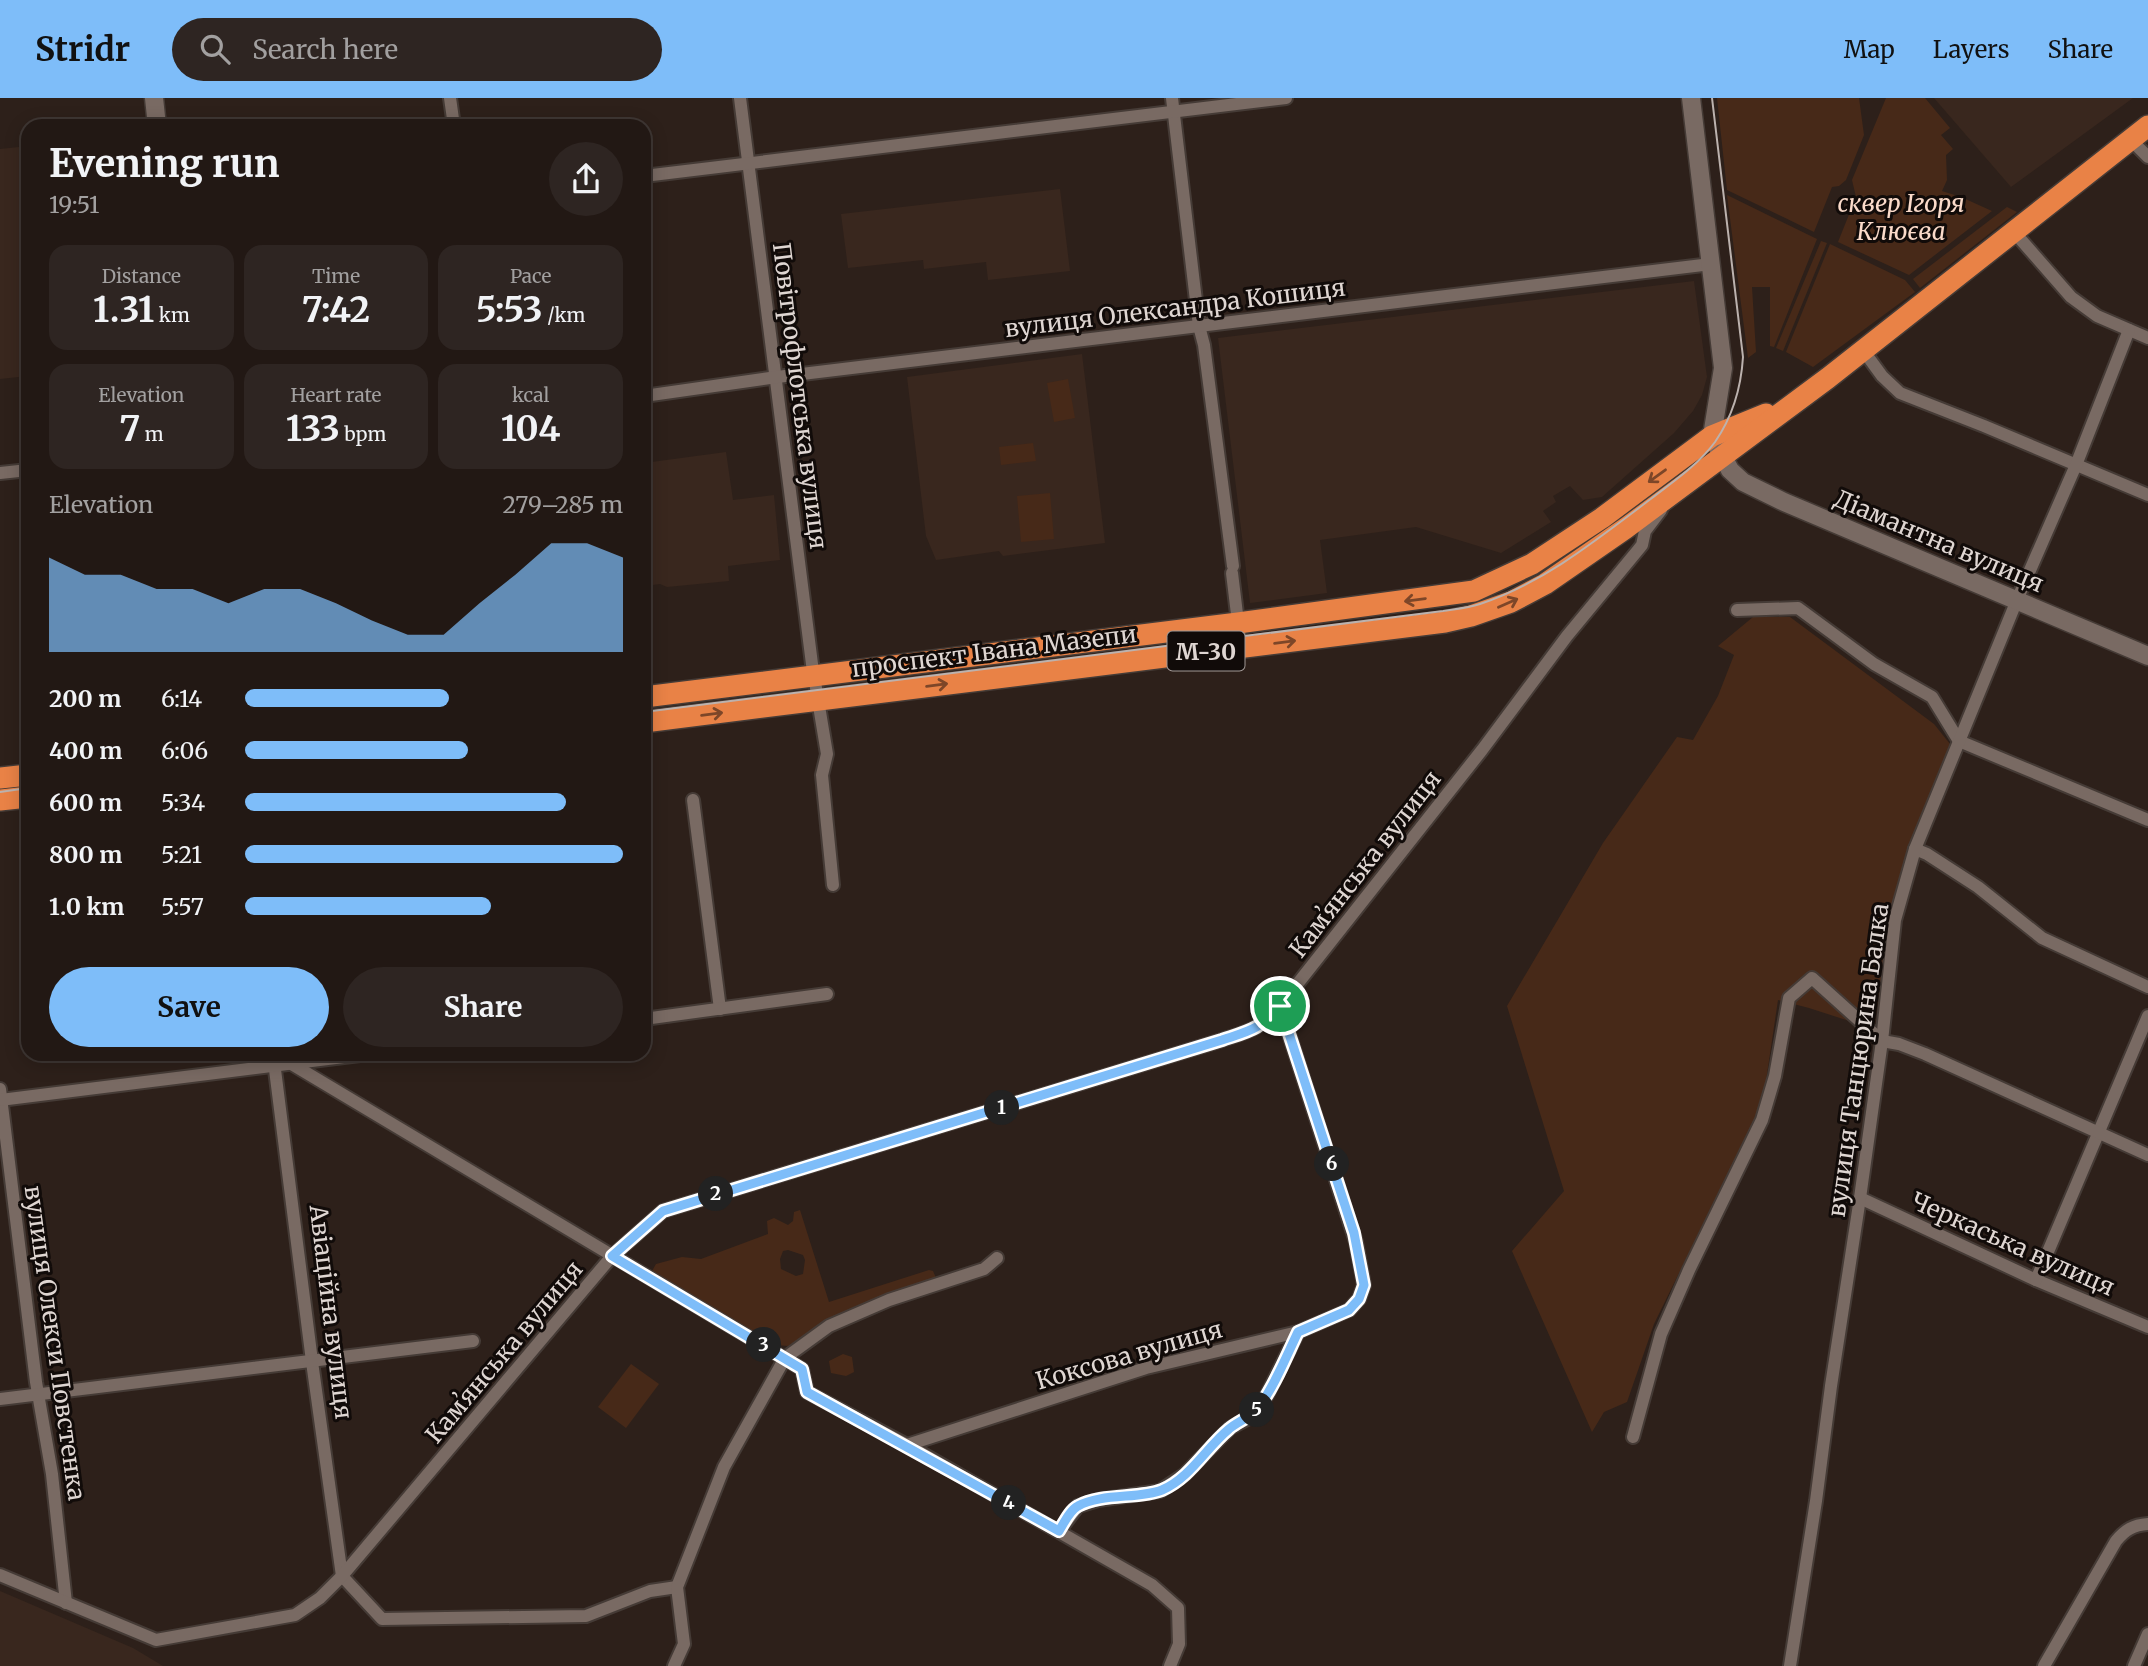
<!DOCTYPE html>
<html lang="en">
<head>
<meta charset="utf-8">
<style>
  body { margin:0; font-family:Merriweather,serif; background:#2e2522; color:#f1f3f6; height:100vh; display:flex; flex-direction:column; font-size:26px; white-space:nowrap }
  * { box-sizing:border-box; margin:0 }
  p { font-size:23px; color:#a2a0a0 }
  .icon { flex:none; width:38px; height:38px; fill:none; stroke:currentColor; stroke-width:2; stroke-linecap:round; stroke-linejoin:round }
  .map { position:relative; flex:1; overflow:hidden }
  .drawer { position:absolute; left:21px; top:21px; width:630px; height:942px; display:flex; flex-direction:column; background:#221814; border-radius:21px; box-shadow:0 4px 18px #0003,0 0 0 2px #3f3734 }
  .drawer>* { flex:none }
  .pin { position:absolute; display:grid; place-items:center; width:60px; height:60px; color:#fff; margin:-30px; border:4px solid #fff; border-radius:50%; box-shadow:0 2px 7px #0007 }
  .km { position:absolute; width:35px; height:35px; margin:-18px; border-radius:50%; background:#222; color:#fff; font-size:19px; line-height:35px; text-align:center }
  .round { display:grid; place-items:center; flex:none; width:74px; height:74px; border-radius:37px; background:#2e2522 }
  .head { display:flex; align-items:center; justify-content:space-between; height:119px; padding:0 28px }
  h1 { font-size:38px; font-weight:700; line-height:52px }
  .stats { display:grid; grid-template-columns:repeat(3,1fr); gap:10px; height:119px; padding:7px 28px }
  .stats div { display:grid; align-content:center; border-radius:18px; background:#2e2522; text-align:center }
  .stats b { font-size:35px; font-weight:700 }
  .stats small { font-size:19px; font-weight:400 }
  .stats p { font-size:19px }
  .chart { height:196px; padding:14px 28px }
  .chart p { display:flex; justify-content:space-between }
  .chart svg { width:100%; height:126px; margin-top:7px; fill:#7ebdf9; opacity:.7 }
  .primary-button { display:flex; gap:14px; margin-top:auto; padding:14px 28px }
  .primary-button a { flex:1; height:80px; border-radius:42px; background:#7ebdf9; color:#111; font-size:28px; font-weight:700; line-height:80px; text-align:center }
  .primary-button a+a { background:#2e2522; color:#f1f3f6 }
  ul { padding:0 28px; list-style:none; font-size:23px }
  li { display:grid; grid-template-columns:112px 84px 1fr; align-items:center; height:52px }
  li i { height:18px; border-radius:9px; background:#7ebdf9 }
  header { display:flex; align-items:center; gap:42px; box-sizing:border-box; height:98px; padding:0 35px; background:#7ebdf9; color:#111 }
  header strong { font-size:33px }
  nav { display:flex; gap:38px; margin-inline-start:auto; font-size:24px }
  .search { width:490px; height:63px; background:#2e2522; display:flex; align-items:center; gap:18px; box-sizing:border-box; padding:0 24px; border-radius:38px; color:#a2a0a0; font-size:26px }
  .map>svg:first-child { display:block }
  .built { fill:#39271e }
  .green { fill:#472918; fill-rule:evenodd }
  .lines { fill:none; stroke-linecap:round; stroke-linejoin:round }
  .street-casing { stroke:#453b36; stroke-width:16 }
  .secondary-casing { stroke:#453b36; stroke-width:21 }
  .highway-casing { stroke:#453b36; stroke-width:24 }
  .street { stroke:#796a63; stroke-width:12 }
  .secondary { stroke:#796a63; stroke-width:18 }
  .highway { stroke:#e98246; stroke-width:21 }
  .tram { stroke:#bcb2ae; stroke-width:2 }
  .oneway { stroke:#7d4628 }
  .route-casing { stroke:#fff; stroke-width:14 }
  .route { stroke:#7ebdf9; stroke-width:9 }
  .labels { text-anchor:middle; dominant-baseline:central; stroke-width:6; stroke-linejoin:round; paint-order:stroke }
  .shield { fill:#110b09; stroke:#a19996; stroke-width:2 }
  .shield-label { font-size:23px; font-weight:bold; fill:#dfd6d2 }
  .park-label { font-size:24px; font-style:italic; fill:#fbdbca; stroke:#110b09 }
  .street-label { font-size:24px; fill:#dfd6d2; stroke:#110b09 }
</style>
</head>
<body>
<header>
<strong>Stridr</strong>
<div class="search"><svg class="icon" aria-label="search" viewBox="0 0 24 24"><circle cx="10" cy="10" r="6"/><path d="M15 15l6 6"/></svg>Search here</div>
<nav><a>Map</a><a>Layers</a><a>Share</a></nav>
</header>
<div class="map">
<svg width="2148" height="1568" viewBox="0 0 2148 1568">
  <rect width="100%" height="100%" fill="#2d201a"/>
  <!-- built -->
  <g class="built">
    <polygon points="1934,0 2133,0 2011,89"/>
    <polygon points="28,48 28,278 0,281 0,51"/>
    <polygon points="1060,91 1070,173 988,182 986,164 924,171 923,162 848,170 841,116"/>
    <polygon points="1694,183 1707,279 1702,297 1693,313 1674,335 1602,399 1583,402 1570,388 1553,398 1556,404 1543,413 1551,424 1501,455 1416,429 1320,442 1327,495 1250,505 1218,240"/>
    <polygon points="1082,256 1105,445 1003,458 999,453 936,462 926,438 907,279"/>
    <polygon points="726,354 733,402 774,397 780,462 728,468 729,483 667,489 660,486 645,488 644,365"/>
    <polygon points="0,1493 133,1550 163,1568 0,1568"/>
  </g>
  <!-- green -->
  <g class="green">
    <polygon points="1717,0 1859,0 1864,37 1846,82 1839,88 1832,89 1814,134 1727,92"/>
    <polygon points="1886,0 1925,0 1950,30 1941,37 1953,51 1946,57 1947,82 1942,93 1961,99 1992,113 1909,177 1838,144 1856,99 1852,82"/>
    <polygon points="1727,97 1817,141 1774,249 1770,248 1770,189 1752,189 1756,254 1748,260"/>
    <polygon points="2007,109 2017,114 1920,190 1913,181"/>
    <polygon points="1821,143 1827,145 1783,253 1776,250"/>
    <polygon points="1830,146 1905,182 1915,194 1813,269 1786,254"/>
    <polygon points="1068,281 1075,320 1054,324 1047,285"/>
    <polygon points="1033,345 1036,363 1001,367 999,349"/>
    <polygon points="1050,395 1054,441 1021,444 1017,398"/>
    <polygon points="1753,519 1790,519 1934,626 1950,646 1909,750 1889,821 1874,931 1809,910 1778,902 1766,983 1757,1016 1654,1226 1627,1304 1604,1314 1592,1334 1512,1153 1564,1093 1507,908 1603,745 1677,639 1693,642 1718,598 1734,557 1718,548"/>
    <path d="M800,1112L829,1204L929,1172L933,1173L936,1180L934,1183L854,1209L788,1248L776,1247L653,1177L652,1173L656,1166L682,1159L701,1161L768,1136L767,1123L774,1120L788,1127L793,1123L794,1114ZM788,1152L803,1157L805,1162L803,1176L796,1178L781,1171L780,1161L783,1153Z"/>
    <polygon points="843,1256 852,1259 854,1274 846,1278 831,1275 829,1263"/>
    <polygon points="631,1266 659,1286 626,1330 598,1309"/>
  </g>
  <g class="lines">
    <defs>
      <g id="street">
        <polyline points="450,0 454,28"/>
        <polyline points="740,0 812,566 827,656 822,677 833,787"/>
        <polyline points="1172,0 1199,228 1204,247 1233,468"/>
        <polyline points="2131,42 2148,59"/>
        <polyline points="644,78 1286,0"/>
        <polyline points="2015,135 2071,199 2097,218 2148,240"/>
        <polyline points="1863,252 1882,278 1900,295 1984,328 2148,397"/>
        <polyline points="644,298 777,279 1711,166"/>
        <polyline points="0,375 28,372"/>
        <polyline points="1232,475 1241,549"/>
        <polyline points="1737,512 1798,510 1874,566 1932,599 1959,643 2148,722"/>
        <polyline points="693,702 720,911"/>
        <polyline points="1915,751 1927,756 1978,789 2042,840 2148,889"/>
        <polyline points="644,921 827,896"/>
        <polyline points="273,956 313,1271 342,1478 382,1521 586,1518 650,1493 677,1489"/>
        <polyline points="290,965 802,1271 807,1294 907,1347 1152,1487 1178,1510 1179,1546 1170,1568"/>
        <polyline points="0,991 36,1284 52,1376 66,1505"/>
        <polyline points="0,1002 368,956"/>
        <polyline points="1860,1100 2036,1182 2148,1229"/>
        <polyline points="2036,1182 2148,918"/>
        <polyline points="0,1301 473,1243"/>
        <polyline points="1633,1339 1661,1236 1689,1172 1762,1022 1775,978 1789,900 1812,880 1882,943 1899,946 1925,956 2148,1057"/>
        <polyline points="907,1347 1146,1270 1298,1234 1349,1212 1359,1201 1364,1187 1356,1144 1280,908"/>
        <polyline points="1059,1433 1078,1408 1098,1402 1160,1393 1184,1377 1230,1330 1247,1321 1258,1310 1267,1297 1298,1234"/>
        <path d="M0,1477L156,1542L295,1517L320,1500L342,1478L612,1158L663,1113L1222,942C1252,932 1258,932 1280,908L1482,652L1567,538L1638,452L1642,447L1645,433L1661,412"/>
        <polyline points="674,1568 684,1546 677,1489 724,1369 785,1260 829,1228 889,1202 984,1171 997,1160"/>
        <polyline points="1790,1568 1816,1403 1831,1288 1860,1100 1882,943 1895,822 1915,751 2017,502 2076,367 2129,232"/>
        <path d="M2044,1568L2116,1443C2125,1432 2133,1427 2148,1426"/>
        <polyline points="2134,1568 2148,1536"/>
      </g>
      <g id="secondary">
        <polyline points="154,0 157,28"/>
        <polyline points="1691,0 1723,270 1712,338 1730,372 1743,384 1784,404 2148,558"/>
      </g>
      <g id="highway">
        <polyline points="644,599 1238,525 1474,493 1532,466 1602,420 1712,338 1766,316"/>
        <polyline points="644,624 1445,524 1471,518 1511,504 1545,486 1626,430 1828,280 2148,28"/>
        <polyline points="0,680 28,677"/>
        <polyline points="0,702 28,699"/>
      </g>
    </defs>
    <!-- street casing -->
    <use href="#street" class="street-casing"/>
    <!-- secondary casing -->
    <use href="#secondary" class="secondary-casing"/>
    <!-- highway casing -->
    <use href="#highway" class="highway-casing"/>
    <!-- street -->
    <use href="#street" class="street"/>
    <!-- secondary -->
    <use href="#secondary" class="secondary"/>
    <!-- highway -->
    <use href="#highway" class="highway"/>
    <!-- tram -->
    <g class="tram">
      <path d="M644,614L1443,513C1456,511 1468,510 1480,506C1544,485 1599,440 1652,400C1674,383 1698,367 1715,344C1733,318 1741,291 1743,259L1712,0"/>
      <polyline points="0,694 28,690"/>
    </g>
  </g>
  <!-- one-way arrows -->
  <defs><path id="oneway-shaft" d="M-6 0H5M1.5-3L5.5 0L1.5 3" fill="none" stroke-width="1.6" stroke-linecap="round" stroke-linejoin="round" transform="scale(1.75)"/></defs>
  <g class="oneway">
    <use href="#oneway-shaft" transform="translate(1657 378) rotate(144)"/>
    <use href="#oneway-shaft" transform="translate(1415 502) rotate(172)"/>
    <use href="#oneway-shaft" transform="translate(1508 505) rotate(-24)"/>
    <use href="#oneway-shaft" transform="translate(1285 544) rotate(-7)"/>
    <use href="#oneway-shaft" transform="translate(937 587) rotate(-7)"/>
    <use href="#oneway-shaft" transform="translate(712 616) rotate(-7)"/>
  </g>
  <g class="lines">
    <defs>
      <path id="route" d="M1280,908L1354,1135L1364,1187L1359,1201L1349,1212L1298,1234C1286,1259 1275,1287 1259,1309C1250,1320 1238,1323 1229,1331C1206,1350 1190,1380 1162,1392C1140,1401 1101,1395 1078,1408C1070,1412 1064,1425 1059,1433L807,1294L802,1271L612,1158L663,1113L1222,942C1252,932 1258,932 1280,908Z"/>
    </defs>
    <!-- route casing -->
    <use href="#route" class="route-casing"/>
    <!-- route -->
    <use href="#route" class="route"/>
  </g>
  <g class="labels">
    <!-- shield labels -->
    <rect class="shield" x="1167.5" y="533.5" width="77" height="39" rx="5"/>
    <g class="shield-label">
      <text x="1206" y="553">М-30</text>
    </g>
    <!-- park labels -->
    <g class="park-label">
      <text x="1901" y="105">сквер Ігоря<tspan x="1901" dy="28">Клюєва</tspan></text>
    </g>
    <!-- street labels -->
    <g class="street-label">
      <text transform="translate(1175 210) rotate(-7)">вулиця Олександра Кошиця</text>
      <text transform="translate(800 298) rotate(83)">Повітрофлотська вулиця</text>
      <text transform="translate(1939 443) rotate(23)">Діамантна вулиця</text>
      <text transform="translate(994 553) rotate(-7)">проспект Івана Мазепи</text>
      <text transform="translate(1365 766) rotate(-52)">Камʼянська вулиця</text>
      <text transform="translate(1858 962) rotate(-82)">вулиця Танцюрина Балка</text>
      <text transform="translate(2013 1146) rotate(24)">Черкаська вулиця</text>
      <text transform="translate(331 1214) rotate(83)">Авіаційна вулиця</text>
      <text transform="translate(55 1245) rotate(82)">вулиця Олекси Повстенка</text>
      <text transform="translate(504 1254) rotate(-50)">Камʼянська вулиця</text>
      <text transform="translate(1129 1257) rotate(-16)">Коксова вулиця</text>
    </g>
  </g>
</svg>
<div class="pin" style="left:1280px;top:908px;background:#1e9e55"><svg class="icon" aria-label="arrive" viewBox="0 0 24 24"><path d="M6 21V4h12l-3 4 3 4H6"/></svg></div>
<b class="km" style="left:1002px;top:1010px">1</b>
<b class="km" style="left:716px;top:1096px">2</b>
<b class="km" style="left:764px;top:1247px">3</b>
<b class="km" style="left:1009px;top:1405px">4</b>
<b class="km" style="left:1257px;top:1312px">5</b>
<b class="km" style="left:1332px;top:1066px">6</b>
<section class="drawer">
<div class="head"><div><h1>Evening run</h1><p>19:51</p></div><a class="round"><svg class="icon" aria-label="share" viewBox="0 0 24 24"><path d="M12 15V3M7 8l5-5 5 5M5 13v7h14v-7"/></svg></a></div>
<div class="stats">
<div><p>Distance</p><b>1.31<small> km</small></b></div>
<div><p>Time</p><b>7:42</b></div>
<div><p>Pace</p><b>5:53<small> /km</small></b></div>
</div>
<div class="stats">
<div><p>Elevation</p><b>7<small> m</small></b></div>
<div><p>Heart rate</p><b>133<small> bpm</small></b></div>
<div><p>kcal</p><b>104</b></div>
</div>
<div class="chart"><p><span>Elevation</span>279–285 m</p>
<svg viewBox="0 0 160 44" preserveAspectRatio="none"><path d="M0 44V11L10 17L20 17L30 22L40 22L50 27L60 22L70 22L80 27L90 33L100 38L110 38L120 27L130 17L140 6L150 6L160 11V44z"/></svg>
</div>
<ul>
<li><b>200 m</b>6:14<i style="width:54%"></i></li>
<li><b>400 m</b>6:06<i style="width:59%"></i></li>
<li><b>600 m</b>5:34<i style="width:85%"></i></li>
<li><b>800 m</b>5:21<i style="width:100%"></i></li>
<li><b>1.0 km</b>5:57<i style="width:65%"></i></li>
</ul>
<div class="primary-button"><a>Save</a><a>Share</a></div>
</section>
</div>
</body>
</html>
